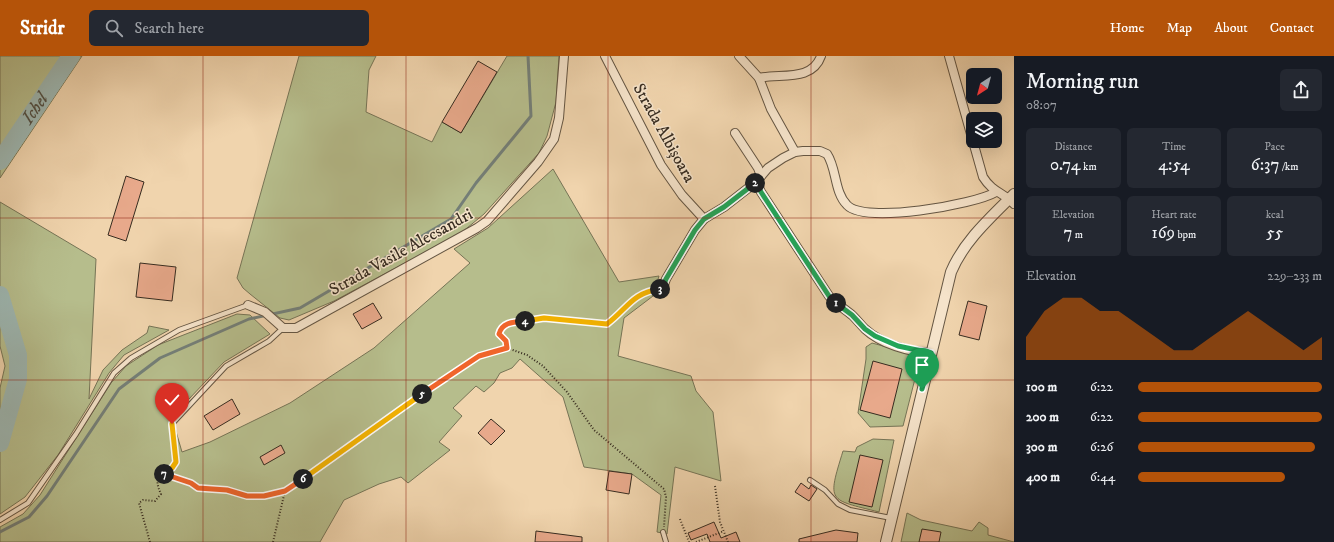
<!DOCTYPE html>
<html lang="en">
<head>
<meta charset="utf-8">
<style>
  body { margin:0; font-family:"IM FELL DW Pica",serif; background:#242831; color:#f1f3f6; height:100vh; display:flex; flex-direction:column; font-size:15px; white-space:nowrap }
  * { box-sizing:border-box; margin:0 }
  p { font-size:13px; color:#9ea1a6 }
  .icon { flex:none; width:22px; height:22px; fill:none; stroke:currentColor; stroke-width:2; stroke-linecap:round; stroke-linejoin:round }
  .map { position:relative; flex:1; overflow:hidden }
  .details { display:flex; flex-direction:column; background:#171b24; width:320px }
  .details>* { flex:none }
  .needle { width:26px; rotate:216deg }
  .controls { position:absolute; left:966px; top:12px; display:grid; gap:8px }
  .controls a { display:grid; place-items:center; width:36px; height:36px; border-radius:6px; background:#171b24; box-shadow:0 4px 16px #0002; font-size:20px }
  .pin { position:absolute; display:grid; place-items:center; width:34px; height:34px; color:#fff; margin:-41px -17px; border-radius:50% 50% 50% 0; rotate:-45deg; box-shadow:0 0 4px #0007 }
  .pin .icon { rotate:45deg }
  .km { position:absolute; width:20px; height:20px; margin:-10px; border-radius:50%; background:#222; color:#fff; font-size:11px; line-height:20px; text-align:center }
  .round { display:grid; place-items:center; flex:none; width:42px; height:42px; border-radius:6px; background:#242831 }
  .headline { display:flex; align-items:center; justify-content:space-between; height:68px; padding:0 12px }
  h1 { font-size:22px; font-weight:600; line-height:30px }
  .metrics { display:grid; grid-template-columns:repeat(3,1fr); gap:6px; height:68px; padding:4px 12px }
  .metrics div { display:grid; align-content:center; border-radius:6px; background:#242831; text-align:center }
  .metrics b { font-size:17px; font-weight:600 }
  .metrics small { font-size:11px; font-weight:400 }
  .metrics p { font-size:11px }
  .chart { height:112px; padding:8px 12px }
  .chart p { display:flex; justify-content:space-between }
  .chart svg { width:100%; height:72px; margin-top:4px; fill:#b45309; opacity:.7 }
  ul { padding:0 12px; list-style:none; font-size:13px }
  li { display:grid; grid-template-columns:64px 48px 1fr; align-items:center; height:30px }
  li i { height:10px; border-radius:5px; background:#b45309 }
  header { display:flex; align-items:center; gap:24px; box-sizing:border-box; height:56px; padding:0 20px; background:#b45309; color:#fff }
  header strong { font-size:19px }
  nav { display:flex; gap:22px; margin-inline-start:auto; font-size:14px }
  .search { width:280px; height:36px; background:#242831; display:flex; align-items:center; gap:10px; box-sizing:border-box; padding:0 14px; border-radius:6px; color:#9ea1a6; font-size:15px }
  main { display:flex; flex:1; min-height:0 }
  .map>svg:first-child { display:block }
  .green { fill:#b6bd8c; stroke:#767456 }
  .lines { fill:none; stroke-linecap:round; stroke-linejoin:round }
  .stream { stroke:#747f78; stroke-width:3 }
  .river { stroke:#9db7b2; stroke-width:18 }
  .building { fill:#e8a98b; stroke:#372c20 }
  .service-casing { stroke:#655643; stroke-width:6 }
  .minor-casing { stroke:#655643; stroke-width:10 }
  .tertiary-casing { stroke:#655643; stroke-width:12 }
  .path { stroke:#372c20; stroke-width:2; stroke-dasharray:1 2; stroke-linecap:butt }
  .service { stroke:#f5e3ca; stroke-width:4 }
  .minor { stroke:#f5e3ca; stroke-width:8 }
  .tertiary { stroke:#f5e3ca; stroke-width:10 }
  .split-1-casing { stroke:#fff; stroke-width:8 }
  .split-2-casing { stroke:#fff; stroke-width:8 }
  .split-3-casing { stroke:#fff; stroke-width:8 }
  .split-4-casing { stroke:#fff; stroke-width:8 }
  .split-5-casing { stroke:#fff; stroke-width:8 }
  .split-6-casing { stroke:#fff; stroke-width:8 }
  .split-7-casing { stroke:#fff; stroke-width:8 }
  .split-8-casing { stroke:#fff; stroke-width:8 }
  .split-1 { stroke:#22a559; stroke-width:5 }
  .split-2 { stroke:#22a559; stroke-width:5 }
  .split-3 { stroke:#22a559; stroke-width:5 }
  .split-4 { stroke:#f5b400; stroke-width:5 }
  .split-5 { stroke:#f0652b; stroke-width:5 }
  .split-6 { stroke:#f5b400; stroke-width:5 }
  .split-7 { stroke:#f0652b; stroke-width:5 }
  .split-8 { stroke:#f5b400; stroke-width:5 }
  .grid { fill:none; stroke:#8f2418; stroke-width:1; stroke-opacity:0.55 }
  .labels { text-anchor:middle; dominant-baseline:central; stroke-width:3; stroke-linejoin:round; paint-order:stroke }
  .street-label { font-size:17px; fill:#372c20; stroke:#f5e3ca }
  .water-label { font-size:18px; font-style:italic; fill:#504f44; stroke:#f5e3ca }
</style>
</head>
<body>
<header>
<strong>Stridr</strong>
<div class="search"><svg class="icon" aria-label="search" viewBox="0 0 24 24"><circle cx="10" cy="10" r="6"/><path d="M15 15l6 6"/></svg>Search here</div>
<nav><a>Home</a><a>Map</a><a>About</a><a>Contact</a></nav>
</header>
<main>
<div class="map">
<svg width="1014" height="486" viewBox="0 0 1014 486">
  <rect width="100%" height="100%" fill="#f0d4ad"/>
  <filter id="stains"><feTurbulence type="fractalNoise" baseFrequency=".005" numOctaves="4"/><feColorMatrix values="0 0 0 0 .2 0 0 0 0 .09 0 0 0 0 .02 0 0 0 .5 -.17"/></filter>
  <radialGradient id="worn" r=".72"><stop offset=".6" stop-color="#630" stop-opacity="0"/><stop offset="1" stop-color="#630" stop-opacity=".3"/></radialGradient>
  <!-- green -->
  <g class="green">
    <polygon points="0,0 82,0 0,122"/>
    <polygon points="299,0 376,0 369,14 366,56 432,86 442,66 461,77 507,0 559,0 556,46 547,80 539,97 484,158 461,177 334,245 289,264 280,262 250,238 243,232 237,222"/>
    <polygon points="553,113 619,226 659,220 653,240 624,262 618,300 691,320 696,335 713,356 721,425 675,411 667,478 657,476 661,439 632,418 584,411 563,341 520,303 512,312 500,317 494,327 484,336 476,330 453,352 462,360 439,386 450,394 408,427 401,421 379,428 344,444 320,486 0,486 0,471 23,458 40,439 111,327 126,310 158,289 237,258 250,259 270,278 224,306 170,363 175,372 182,396 210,386 290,347 374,292 470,207 454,193 488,172"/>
    <polygon points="0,146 96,203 89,343 103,314 122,294 147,277 149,270 169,274 124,299 109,317 58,399 25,441 0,458 0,332 5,310 0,290"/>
    <polygon points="872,287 916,299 920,303 903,370 870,371 858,357 866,303 866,291"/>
    <path d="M873,383L894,384L879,456C828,443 827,447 843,395L855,396L857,391Z"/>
    <polygon points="907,457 921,464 972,475 979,466 988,472 988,479 1014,486 901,486"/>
  </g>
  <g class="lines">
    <!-- stream -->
    <polyline class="stream" points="0,476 29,461 47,440 119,333 160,302 249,263 300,252 451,163 476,127 531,60 528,0"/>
    <!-- river -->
    <g class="river">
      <path id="s1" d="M0,105L71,0"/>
      <polyline points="0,239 18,299 18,323 0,387"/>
    </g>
  </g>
  <!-- building -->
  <g class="building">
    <polygon points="478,5 497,16 461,77 442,66"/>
    <polygon points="126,120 144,126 126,185 108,179"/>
    <polygon points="140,207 176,211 172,245 136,241"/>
    <polygon points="968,245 987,250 979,284 959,279"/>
    <polygon points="373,247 382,262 362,273 353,258"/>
    <polygon points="873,305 902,313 890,362 860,354"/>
    <polygon points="232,343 240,358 213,374 204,360"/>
    <polygon points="491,363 505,375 491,389 478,377"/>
    <polygon points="281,389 285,397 264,409 260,401"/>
    <polygon points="860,399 883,404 872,451 849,446"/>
    <polygon points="609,415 632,418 629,438 606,434"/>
    <polygon points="801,427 809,433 811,429 817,433 809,445 795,436"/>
    <polygon points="714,466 721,482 736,476 740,486 710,486 707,478 691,484 688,477"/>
    <polygon points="922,473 941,476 939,486 919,486"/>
    <polygon points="836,474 858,477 857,486 799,486 799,483"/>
    <polygon points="536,475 582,481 582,486 535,486"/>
  </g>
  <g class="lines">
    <defs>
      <g id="service">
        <polyline points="172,368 226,310 269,285 283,272"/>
        <polyline points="810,424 825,434 838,448 850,454 891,462"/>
        <polyline points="0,464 28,447 76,378 114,317 131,302 179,274 248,249"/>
        <polyline points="663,476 666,486"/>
      </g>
      <g id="minor">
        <polyline points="605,0 661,109 682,139 704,163"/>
        <polyline points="739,0 759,22 771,53 795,96"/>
        <path d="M949,0L983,121C993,137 1003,136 1014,148"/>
        <path d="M759,22C780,17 812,26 821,0"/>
        <polyline points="735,77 758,112 761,120"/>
        <path d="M756,126L761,136L829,240C836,248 845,253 853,260C857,264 861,269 865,273C881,288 909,296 931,297"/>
        <path d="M661,237L666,223L695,174L704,163L724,151L756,126L768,112L783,102L795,96L803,95H820L827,98C837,113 834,136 847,149C864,168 974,149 996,136"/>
        <polyline points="248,249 265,256 283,272 296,272 477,172 487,165 538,106 554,83 559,62 564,0"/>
      </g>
      <path id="tertiary" d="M886,486L951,216C964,185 990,162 1014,138"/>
    </defs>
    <!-- service casing -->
    <use href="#service" class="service-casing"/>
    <!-- minor casing -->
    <use href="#minor" class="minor-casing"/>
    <!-- tertiary casing -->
    <use href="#tertiary" class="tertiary-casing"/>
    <!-- path -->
    <g class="path">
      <path d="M653,234C636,237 631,248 620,258C616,262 611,264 607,267C589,266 511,256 501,272C500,274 500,276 499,278L506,285L507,292L527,299L543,310L567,336L594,374L664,433L666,441L664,471"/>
      <polyline points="173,373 176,406 172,412 161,417 191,427 198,432 227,434 247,440 264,439 285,435"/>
      <polyline points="715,430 720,466 728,486"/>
      <polyline points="680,463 689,486"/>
      <path d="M150,486L139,447L143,444L155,445L161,438C157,429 156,425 161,417"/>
      <polyline points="273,486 285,435 406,349 479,299 507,292"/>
      <polyline points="696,486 724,475"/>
    </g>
    <!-- service -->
    <use href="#service" class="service"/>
    <!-- minor -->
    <use href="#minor" class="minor"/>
    <!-- tertiary -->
    <use href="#tertiary" class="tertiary"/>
  </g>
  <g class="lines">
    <defs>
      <polyline id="split-1" points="836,247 852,259 865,273 875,280 898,290 931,297 922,333"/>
      <polyline id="split-2" points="755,127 756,126 761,136 829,240 836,247"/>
      <polyline id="split-3" points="660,233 662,233 666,223 695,174 704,163 724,151 755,127"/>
      <path id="split-4" d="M525,265L544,262L607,268C628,252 632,237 660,233"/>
      <path id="split-5" d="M422,338L479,300L507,292L506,285L499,278C502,266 514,266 525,265"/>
      <polyline id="split-6" points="303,423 422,338"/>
      <polyline id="split-7" points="164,418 191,427 198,432 227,434 247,440 264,440 285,435 303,423"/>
      <polyline id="split-8" points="164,418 162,417 172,412 176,406 172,368"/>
    </defs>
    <!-- split-1 casing -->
    <use href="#split-1" class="split-1-casing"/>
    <!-- split-2 casing -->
    <use href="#split-2" class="split-2-casing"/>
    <!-- split-3 casing -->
    <use href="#split-3" class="split-3-casing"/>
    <!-- split-4 casing -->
    <use href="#split-4" class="split-4-casing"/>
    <!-- split-5 casing -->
    <use href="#split-5" class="split-5-casing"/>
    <!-- split-6 casing -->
    <use href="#split-6" class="split-6-casing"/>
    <!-- split-7 casing -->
    <use href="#split-7" class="split-7-casing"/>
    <!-- split-8 casing -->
    <use href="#split-8" class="split-8-casing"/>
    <!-- split-1 -->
    <use href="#split-1" class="split-1"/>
    <!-- split-2 -->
    <use href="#split-2" class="split-2"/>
    <!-- split-3 -->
    <use href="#split-3" class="split-3"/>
    <!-- split-4 -->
    <use href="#split-4" class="split-4"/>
    <!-- split-5 -->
    <use href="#split-5" class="split-5"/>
    <!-- split-6 -->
    <use href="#split-6" class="split-6"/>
    <!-- split-7 -->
    <use href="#split-7" class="split-7"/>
    <!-- split-8 -->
    <use href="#split-8" class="split-8"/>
  </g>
  <!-- grid -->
  <path class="grid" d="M203,0V486M406,0V486M608,0V486M811,0V486M0,162H1014M0,324H1014"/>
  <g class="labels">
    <!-- street labels -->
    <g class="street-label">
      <text transform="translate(664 77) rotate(61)">Strada Albișoara</text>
      <text transform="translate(401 196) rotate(-29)">Strada Vasile Alecsandri</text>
    </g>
    <!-- water labels -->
    <g class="water-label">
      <text stroke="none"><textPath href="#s1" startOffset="63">Ichel</textPath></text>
    </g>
  </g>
  <rect width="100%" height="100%" filter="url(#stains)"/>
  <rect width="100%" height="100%" fill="url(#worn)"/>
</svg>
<div class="controls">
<a><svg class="needle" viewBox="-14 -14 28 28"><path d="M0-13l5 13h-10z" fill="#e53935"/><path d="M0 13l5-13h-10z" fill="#9ea1a6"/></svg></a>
<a><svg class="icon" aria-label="layers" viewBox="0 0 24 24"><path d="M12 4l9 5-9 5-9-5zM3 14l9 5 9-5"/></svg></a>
</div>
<div class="pin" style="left:922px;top:333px;background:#1e9e55"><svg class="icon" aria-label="arrive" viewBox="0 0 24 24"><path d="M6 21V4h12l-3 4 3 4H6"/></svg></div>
<div class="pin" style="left:172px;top:368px;background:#d93025"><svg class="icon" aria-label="check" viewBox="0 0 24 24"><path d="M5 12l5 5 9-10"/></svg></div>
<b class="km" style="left:836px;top:247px">1</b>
<b class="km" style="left:755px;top:127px">2</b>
<b class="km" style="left:660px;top:233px">3</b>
<b class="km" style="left:525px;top:265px">4</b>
<b class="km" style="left:422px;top:338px">5</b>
<b class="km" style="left:303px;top:423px">6</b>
<b class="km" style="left:164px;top:418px">7</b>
</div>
<section class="details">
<div class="headline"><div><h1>Morning run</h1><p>08:07</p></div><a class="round"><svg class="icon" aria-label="share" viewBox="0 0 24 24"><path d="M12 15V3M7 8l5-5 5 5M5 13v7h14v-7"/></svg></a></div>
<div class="metrics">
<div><p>Distance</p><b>0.74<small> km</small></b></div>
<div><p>Time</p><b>4:54</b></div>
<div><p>Pace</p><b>6:37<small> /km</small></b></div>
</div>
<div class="metrics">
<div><p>Elevation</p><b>7<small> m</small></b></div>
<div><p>Heart rate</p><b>169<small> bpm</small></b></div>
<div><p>kcal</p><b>55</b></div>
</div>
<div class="chart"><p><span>Elevation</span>229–233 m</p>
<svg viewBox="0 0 160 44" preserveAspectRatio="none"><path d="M0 44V30L10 14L20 6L30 6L40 14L50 14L60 22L70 30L80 38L90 38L100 30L110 22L120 14L130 22L140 30L150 38L160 30V44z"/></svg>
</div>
<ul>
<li><b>100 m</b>6:22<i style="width:100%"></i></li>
<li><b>200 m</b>6:22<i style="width:100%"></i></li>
<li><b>300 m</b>6:26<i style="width:96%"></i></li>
<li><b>400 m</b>6:44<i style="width:80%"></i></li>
</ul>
</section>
</main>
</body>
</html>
